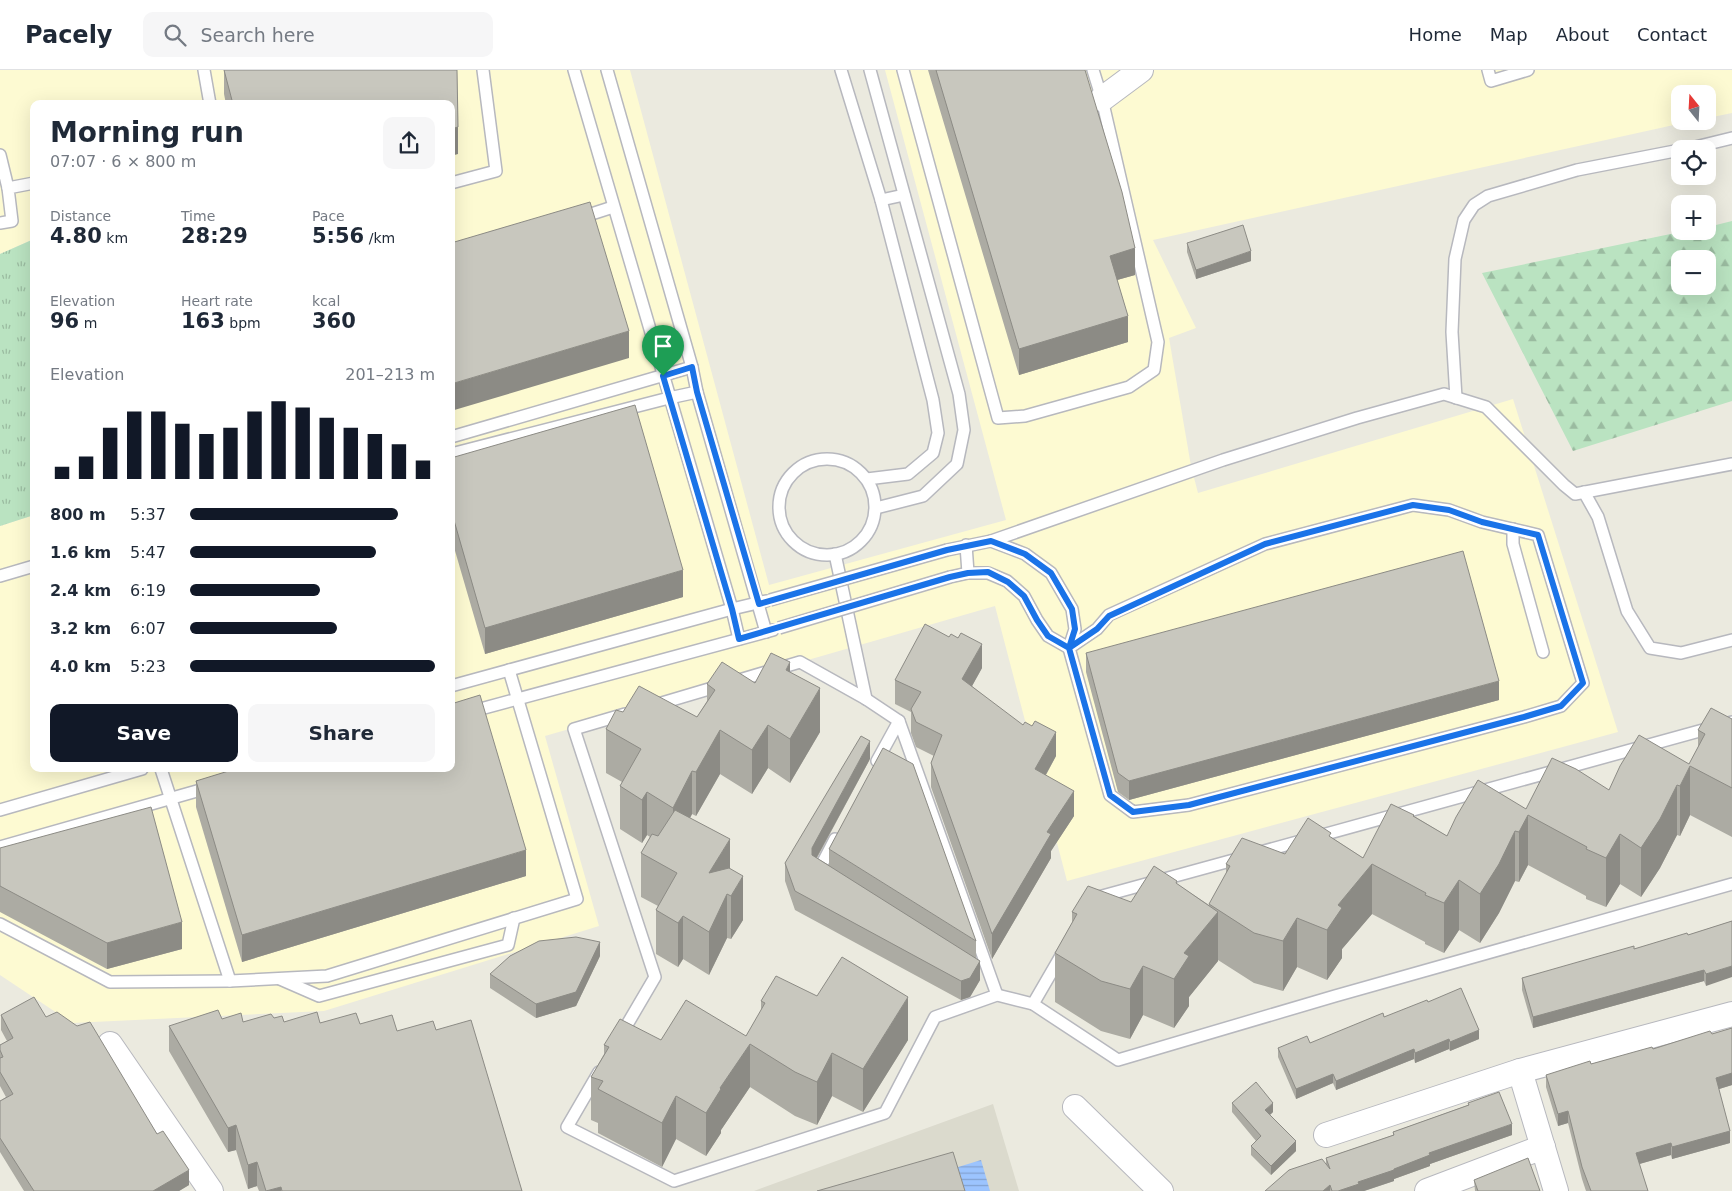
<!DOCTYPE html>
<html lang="en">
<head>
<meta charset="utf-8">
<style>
  body { margin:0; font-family:"DejaVu Sans",sans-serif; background:#f6f6f7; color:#1f2937; height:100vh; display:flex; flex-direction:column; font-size:19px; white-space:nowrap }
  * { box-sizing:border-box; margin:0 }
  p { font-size:16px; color:#747a83 }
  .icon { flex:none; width:28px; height:28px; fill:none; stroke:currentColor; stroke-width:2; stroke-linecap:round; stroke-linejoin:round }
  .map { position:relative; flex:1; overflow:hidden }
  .sheet { position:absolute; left:30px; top:30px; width:425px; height:672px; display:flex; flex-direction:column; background:#fff; border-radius:10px; box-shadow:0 5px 20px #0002 }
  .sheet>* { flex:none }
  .needle { width:32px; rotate:342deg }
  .buttons { position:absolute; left:1671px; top:15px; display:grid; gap:10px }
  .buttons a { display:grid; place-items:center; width:45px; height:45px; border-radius:10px; background:#fff; box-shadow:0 5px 20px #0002; font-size:25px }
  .pin { position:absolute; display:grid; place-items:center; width:42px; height:42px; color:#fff; margin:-51px -21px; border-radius:50% 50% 50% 0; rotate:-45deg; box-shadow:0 0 5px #0007 }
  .pin .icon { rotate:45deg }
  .round { display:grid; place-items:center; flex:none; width:52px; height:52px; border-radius:10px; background:#f6f6f7 }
  .head { display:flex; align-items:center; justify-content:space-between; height:85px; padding:0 20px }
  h1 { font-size:28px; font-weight:700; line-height:38px }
  .figures { display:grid; grid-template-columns:repeat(3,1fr); gap:8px; height:85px; padding:5px 20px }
  .figures div { display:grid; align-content:center }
  .figures b { font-size:21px; font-weight:700 }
  .figures small { font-size:14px; font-weight:400 }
  .figures p { font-size:14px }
  .chart { height:140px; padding:10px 20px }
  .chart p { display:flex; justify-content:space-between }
  .chart svg { width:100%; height:90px; margin-top:5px; stroke:#111827; stroke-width:6 }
  .action { display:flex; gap:10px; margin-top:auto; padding:10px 20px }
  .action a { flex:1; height:58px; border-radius:10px; background:#111827; color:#fff; font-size:20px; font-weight:700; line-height:58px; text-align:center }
  .action a+a { background:#f6f6f7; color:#1f2937 }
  ul { padding:0 20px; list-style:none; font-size:16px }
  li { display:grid; grid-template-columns:80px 60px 1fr; align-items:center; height:38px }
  li i { height:12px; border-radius:6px; background:#111827 }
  header { display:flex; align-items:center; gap:30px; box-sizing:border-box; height:70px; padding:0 25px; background:#fff; border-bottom:1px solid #e0e1e3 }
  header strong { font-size:24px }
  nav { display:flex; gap:28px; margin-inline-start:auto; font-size:18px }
  .search { width:350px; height:45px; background:#f6f6f7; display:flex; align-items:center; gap:12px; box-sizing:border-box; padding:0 18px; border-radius:10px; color:#747a83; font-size:19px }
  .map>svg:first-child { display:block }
  .commercial { fill:#fdfad2 }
  .education { fill:#dbdacd }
  .grass { fill:url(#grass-tufts) }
  .forest { fill:url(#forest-firs); fill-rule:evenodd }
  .water { fill:url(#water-rules) }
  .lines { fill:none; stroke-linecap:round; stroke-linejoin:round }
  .lane-casing { stroke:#b7b8be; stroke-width:14 }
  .street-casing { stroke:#b7b8be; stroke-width:26 }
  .lane { stroke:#fff; stroke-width:11 }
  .street { stroke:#fff; stroke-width:24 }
  .lane-bridge-casing { stroke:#b7b8be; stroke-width:14; stroke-linecap:butt }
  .lane-bridge { stroke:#fff; stroke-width:11 }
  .wall { fill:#acaba3 }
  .shaded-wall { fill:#8c8b85 }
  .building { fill:#c8c7be; stroke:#8c8b85 }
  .route-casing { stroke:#fff; stroke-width:10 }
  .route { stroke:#1a73e8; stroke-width:6 }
</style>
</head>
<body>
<header>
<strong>Pacely</strong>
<div class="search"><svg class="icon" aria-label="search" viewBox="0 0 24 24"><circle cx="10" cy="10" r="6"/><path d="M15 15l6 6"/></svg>Search here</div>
<nav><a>Home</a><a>Map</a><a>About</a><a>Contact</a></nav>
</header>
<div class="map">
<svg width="1732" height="1121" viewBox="0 0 1732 1121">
  <defs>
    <pattern id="grass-tufts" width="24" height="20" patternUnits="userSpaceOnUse" patternTransform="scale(1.25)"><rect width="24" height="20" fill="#bae3c1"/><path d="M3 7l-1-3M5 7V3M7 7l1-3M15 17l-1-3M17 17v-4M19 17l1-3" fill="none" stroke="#9abba0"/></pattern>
    <pattern id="forest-firs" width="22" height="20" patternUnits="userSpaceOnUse" patternTransform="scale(1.25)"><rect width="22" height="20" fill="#bae3c1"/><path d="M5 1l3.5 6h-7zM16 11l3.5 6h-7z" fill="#9abba0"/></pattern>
    <pattern id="water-rules" width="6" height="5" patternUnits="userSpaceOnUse" patternTransform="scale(1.25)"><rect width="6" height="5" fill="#9cc4fe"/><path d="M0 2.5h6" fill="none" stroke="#82a2d1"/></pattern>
  </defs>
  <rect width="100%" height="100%" fill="#ebeadf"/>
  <!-- commercial -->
  <polygon class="commercial" points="0,0 630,0 769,515 1006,450 885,0 1732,0 1732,43 1708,48 1708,24 1680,24 1680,51 1692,51 1153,170 1196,258 1169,268 1191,396 1198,423 1513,329 1618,662 1067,811 995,536 545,666 599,856 324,941 72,953 0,905 0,456 34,445 34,699 451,699 451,34 34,34 34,169 0,184"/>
  <!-- education -->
  <polygon class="education" points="993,1034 1019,1121 754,1121"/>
  <!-- grass -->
  <polygon class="grass" points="34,169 34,445 0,456 0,184"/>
  <!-- forest -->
  <path class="forest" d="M1732,151V331L1573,381L1482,203L1685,161H1708V157ZM1680,189H1708V216H1680Z"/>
  <!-- water -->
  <polygon class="water" points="981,1090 990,1121 961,1121 955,1098"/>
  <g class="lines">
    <defs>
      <g id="lane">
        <polyline points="204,0 210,34"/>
        <polyline points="574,0 732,539 739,569"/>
        <polyline points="607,0 692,297 697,322 766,562"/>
        <polyline points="841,0 881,130 933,330 938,363 933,383 908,404 867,409"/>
        <polyline points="870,0 959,324 964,360 957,394 923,426 876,438"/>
        <polyline points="903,0 998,348 1025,346 1129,317 1154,300 1158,272 1102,29 1093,0"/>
        <polyline points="1488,0 1491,11 1528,0"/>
        <polyline points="1687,79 1732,68"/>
        <polyline points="0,85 8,118"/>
        <polyline points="451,113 496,101 483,0"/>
        <polyline points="881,130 904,125"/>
        <polyline points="579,148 613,137"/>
        <polyline points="0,153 12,151 8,118 34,113"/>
        <polyline points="1456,328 1452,262 1455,189 1464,150 1474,135 1488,126 1577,100 1680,80"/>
        <polyline points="451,367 692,297"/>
        <polyline points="451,384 669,328 697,322"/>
        <circle cx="827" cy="437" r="48"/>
        <polyline points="1584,422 1598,447 1627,541 1650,578 1681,583 1732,570"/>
        <polyline points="1513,459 1513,474 1543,582"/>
        <polyline points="991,471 1223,390 1357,348 1444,324 1486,337 1564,415 1575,424 1732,394"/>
        <polyline points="966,475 968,503"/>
        <polyline points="947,480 991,471 1025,484 1051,503 1072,539 1075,559 1069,578 1110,725 1133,742 1189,735 1524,647 1561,636 1583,613 1538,465 1482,452 1449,440 1413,435 1265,474 1109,545 1097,559 1069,578"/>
        <polyline points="835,484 866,629"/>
        <polyline points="0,506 34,496"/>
        <polyline points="950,507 968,503 988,503 1007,511 1024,526 1037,550 1048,566 1069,578"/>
        <polyline points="451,616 732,539 766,531"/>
        <polyline points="655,635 800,592 866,629 899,651 997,925"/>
        <polyline points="451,647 773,560"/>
        <polyline points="877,691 899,651"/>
        <polyline points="161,699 230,911 327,906 577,829 509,600"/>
        <polyline points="0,740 142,699"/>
        <polyline points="0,777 211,717"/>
        <polyline points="1257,783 1732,652"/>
        <polyline points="823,802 819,800 835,769"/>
        <polyline points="1095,828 1241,788"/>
        <polyline points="0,854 110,912 230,911"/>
        <polyline points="280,909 319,926 508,875 514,848"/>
        <polyline points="1033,934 1062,884"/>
        <polyline points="621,965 655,907 574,659 625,644"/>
        <polyline points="599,1002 567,1057 674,1111 885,1043 935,947 997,925 1033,934 1118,990 1335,926 1732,814"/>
      </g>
      <g id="street">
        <polyline points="1102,29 1141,0"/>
        <polyline points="110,974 211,1121"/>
        <polyline points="1520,1001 1556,1121"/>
        <polyline points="1075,1037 1161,1121"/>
        <polyline points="1326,1065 1520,1001 1732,944"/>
        <polyline points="1427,1121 1543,1077"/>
      </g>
    </defs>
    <!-- lane casing -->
    <use href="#lane" class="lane-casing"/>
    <!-- street casing -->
    <use href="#street" class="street-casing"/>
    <!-- lane -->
    <use href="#lane" class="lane"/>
    <!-- street -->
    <use href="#street" class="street"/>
    <defs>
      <g id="lane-bridge">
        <polyline points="770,530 947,480"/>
        <polyline points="779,558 950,507"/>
      </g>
    </defs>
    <!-- lane-bridge casing -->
    <use href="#lane-bridge" class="lane-bridge-casing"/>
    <!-- lane-bridge -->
    <use href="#lane-bridge" class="lane-bridge"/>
  </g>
  <!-- wall -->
  <g class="wall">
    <polygon points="224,0 457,0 458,84 451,34 226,34 224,24"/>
    <polygon points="928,0 1085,0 1135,205 1117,210 1128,272 1019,305"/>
    <polygon points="1187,173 1251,191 1196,209 1187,182"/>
    <polygon points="451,388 683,527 485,584 451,467"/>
    <polygon points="949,567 958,568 982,598 972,616 1056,686 1046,705 1074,746 1051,781 1051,788 992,889 931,717 931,693 934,686 916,677 911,663 911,642 895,634 895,610"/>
    <polygon points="1086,583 1499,630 1129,730 1118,722 1086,602"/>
    <polygon points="790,602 820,662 790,713 768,698 752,724 720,704 696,746 692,744 690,748 730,799 743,850 731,869 727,868 709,905 683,889 678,897 656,884 656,840 658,836 641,827 641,783 650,767 647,765 642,773 620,759 620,716 622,712 606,703 606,659 623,642 697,647 707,631 707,614 755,613"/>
    <polygon points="1732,649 1732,767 1690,745 1680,766 1677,765 1660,798 1641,827 1620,814 1606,837 1586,829 1586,826 1528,795 1519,812 1515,811 1499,843 1480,873 1459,860 1444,883 1425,874 1425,872 1372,844 1342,879 1342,888 1327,910 1297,897 1283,921 1254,913 1218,890 1218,891 1189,927 1189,936 1174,958 1143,945 1130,969 1101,961 1055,932 1055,883 1072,853 1072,842 1131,832 1177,814 1209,835 1226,804 1226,794 1285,784 1331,767 1363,788 1414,746 1447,766 1526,739 1609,720 1689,694 1698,677 1698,660"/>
    <polygon points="870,689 817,788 829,795 829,779 976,871 976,889 980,910 970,927 961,930 795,840 785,811 785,793"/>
    <polygon points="196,711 526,806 242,892 196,737"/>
    <polygon points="0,778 182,879 107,899 0,842"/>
    <polygon points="1732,851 1706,916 1704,911 1533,958 1522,920 1522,908 1688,865"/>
    <polygon points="600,886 576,936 536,948 490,918 490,904"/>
    <polygon points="761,931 908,970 863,1042 832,1026 817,1055 795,1046 750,1017 721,1060 721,1063 706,1086 676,1069 662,1097 598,1063 598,1053 591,1050 591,1007 604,984 604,975 661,970 746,966 761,941"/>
    <polygon points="1428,932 1479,969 1450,981 1449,979 1415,993 1414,989 1336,1020 1333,1013 1296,1029 1278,987 1278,978 1310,973"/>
    <polygon points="1,945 46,947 157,1064 189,1115 179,1121 24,1121 0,1082 0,1031 6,1027 0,1016 0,975 7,971 1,960"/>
    <polygon points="274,948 284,952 360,954 397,961 436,960 522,1121 259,1121 257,1116 248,1119 236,1080 228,1082 169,981 169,956 222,949 243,952"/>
    <polygon points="1732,958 1732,1015 1719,1019 1730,1073 1672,1089 1671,1085 1639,1094 1648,1121 1586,1121 1582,1109 1568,1053 1558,1056 1546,1017 1546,1005 1712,964"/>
    <polygon points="1232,1033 1273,1042 1270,1045 1296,1081 1271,1105 1251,1085 1251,1076 1256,1071 1232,1042"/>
    <polygon points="1468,1033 1512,1065 1430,1094 1430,1096 1394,1109 1394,1111 1364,1121 1265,1121 1326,1093 1326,1088 1393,1065 1393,1062 1468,1035"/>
    <polygon points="1474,1110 1540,1121 1475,1121"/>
  </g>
  <!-- shaded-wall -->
  <g class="shaded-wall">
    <polygon points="458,57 458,84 451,86 451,59"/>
    <polygon points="1135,178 1135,205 1110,212 1110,186"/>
    <polygon points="1251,181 1251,191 1196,209 1196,200"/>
    <polygon points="1128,246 1128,272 1019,305 1019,279"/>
    <polygon points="629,261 629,288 451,341 451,314"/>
    <polygon points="683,500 683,527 485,584 485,558"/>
    <polygon points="982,574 982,598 962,634 962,609"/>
    <polygon points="790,592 790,636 786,600"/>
    <polygon points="1499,611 1499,630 1129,730 1129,711"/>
    <polygon points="820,618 820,662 790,713 790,669"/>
    <polygon points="768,655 768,698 752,724 752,680"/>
    <polygon points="720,660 720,704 696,746 696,702"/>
    <polygon points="1056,662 1056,686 1035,724 1035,699"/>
    <polygon points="870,671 870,689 812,796 812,778"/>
    <polygon points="1690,696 1690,745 1680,766 1680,716"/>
    <polygon points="692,701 692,744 673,781 673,738"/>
    <polygon points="1677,715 1677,765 1660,798 1641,827 1641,778"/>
    <polygon points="1074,721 1074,746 1051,781 1051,788 992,889 992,864 1047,762"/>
    <polygon points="647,722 647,765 642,773 642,730"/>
    <polygon points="1528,745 1528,795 1519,812 1519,762"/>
    <polygon points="1515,761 1515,811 1499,843 1480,873 1480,824"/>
    <polygon points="1620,764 1620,814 1606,837 1606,788"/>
    <polygon points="730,769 730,813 709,803"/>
    <polygon points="526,780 526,806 242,892 242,865"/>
    <polygon points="1372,794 1372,844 1342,879 1342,888 1327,910 1327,860 1338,835"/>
    <polygon points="743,806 743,850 731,869 731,826"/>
    <polygon points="1459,810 1459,860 1444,883 1444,833"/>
    <polygon points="727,824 727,868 709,905 709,862"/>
    <polygon points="1218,842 1218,891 1189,927 1189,936 1174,958 1174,909 1184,883"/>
    <polygon points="683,846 683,889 678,897 678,853"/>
    <polygon points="1297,848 1297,897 1283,921 1283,871"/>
    <polygon points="182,852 182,879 107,899 107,873"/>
    <polygon points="600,872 600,886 576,936 536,948 536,934"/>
    <polygon points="980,891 980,910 970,927 961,930 961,911"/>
    <polygon points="1143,896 1143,945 1130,969 1130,919"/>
    <polygon points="1732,896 1732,907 1706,916 1706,904"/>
    <polygon points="1704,900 1704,911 1533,958 1533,947"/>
    <polygon points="908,927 908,970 863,1042 863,999"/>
    <polygon points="1479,960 1479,969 1450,981 1450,972"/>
    <polygon points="1449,969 1449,979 1415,993 1415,983"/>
    <polygon points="750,974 750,1017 721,1060 721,1063 706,1086 706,1043 720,1018"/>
    <polygon points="1414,979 1414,989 1336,1020 1336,1011"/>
    <polygon points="832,983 832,1026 817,1055 817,1012"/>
    <polygon points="1732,1003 1732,1015 1716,1020 1716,1008"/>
    <polygon points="1333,1004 1333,1013 1296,1029 1296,1019"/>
    <polygon points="676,1026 676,1069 662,1097 662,1053"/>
    <polygon points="1273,1033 1273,1042 1265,1049 1265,1040"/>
    <polygon points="1568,1041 1568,1053 1558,1056 1558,1044"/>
    <polygon points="1512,1054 1512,1065 1430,1094 1430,1096 1394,1109 1394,1111 1364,1121 1339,1121 1358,1112 1394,1099 1429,1083"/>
    <polygon points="236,1055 236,1080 228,1082 228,1058"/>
    <polygon points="1730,1061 1730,1073 1672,1089 1672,1077"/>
    <polygon points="1296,1071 1296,1081 1271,1105 1271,1096"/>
    <polygon points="1671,1073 1671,1085 1636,1095 1636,1083"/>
    <polygon points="257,1092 257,1116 248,1119 248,1095"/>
    <polygon points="189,1100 189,1115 179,1121 153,1121"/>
    <polygon points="1330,1115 1330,1121 1323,1121"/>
    <polygon points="281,1117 281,1121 267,1121"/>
  </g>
  <!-- building -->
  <g class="building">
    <polygon points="224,0 457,0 458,57 451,59 451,34 233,34"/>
    <polygon points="936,0 1085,0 1122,122 1135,178 1110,186 1128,246 1019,279"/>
    <polygon points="590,132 629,261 451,314 451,173"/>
    <polygon points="1243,155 1251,181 1196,200 1187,173"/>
    <polygon points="635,335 683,500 485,558 451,440 451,388"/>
    <polygon points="1463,481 1499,611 1129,711 1118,703 1086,583"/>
    <polygon points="925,554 949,567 951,564 958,568 961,563 982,574 962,609 1023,655 1025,652 1032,656 1035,651 1056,662 1035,699 1074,721 1047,762 1051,764 992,864 931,693 942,665 916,652 911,639 921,622 895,610"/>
    <polygon points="771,583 790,592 786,600 820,618 790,669 768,655 752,680 720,660 696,702 692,701 673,738 647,722 642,730 620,716 641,679 606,659 616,640 623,642 639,616 697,647 715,620 707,614 722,592 755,613"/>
    <polygon points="480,625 526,780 242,865 196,711 235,699 451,699 451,634"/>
    <polygon points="1711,638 1732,649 1732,718 1690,696 1680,716 1677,715 1660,749 1641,778 1620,764 1606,788 1586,779 1587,777 1528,745 1519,762 1515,761 1499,794 1480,824 1459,810 1444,833 1425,825 1426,823 1372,794 1338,835 1342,838 1327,860 1297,848 1283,871 1254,863 1209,834 1230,796 1226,794 1242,768 1285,784 1308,748 1331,763 1329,766 1363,788 1391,734 1414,745 1413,746 1447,766 1456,747 1478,710 1526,739 1552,688 1576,699 1609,720 1620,696 1639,665 1689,694 1705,664 1698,660"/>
    <polygon points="861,666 870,671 812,778 812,785 980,891 970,908 961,911 795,821 785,793"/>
    <polygon points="883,678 913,694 976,871 829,779"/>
    <polygon points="151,737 182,852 107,873 0,816 0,778"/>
    <polygon points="675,740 730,769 709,803 729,798 743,806 731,826 727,824 709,862 683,846 678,853 656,840 677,803 641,783 652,764 658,766"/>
    <polygon points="1154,796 1177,811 1176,813 1218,842 1184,883 1189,886 1174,909 1143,896 1130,919 1101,911 1055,883 1077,844 1072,842 1088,816 1131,832"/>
    <polygon points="1732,851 1732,896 1706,904 1704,900 1533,947 1522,908 1634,876 1634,879 1687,863 1688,865"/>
    <polygon points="576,867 600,872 576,922 536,934 490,904 510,886 539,871"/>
    <polygon points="842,887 908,927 863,999 832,983 817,1012 795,1002 750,974 720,1018 721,1019 706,1043 676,1026 662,1053 598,1019 603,1011 591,1007 609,977 604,975 620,949 661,970 686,930 746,966 765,933 761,931 776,906 817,926"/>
    <polygon points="1461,918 1479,960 1450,972 1449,969 1415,983 1414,979 1336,1011 1333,1004 1296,1019 1278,978 1307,966 1310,973 1383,943 1384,947 1427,930 1428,932"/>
    <polygon points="34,927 46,947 57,942 77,956 90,952 157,1064 163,1061 189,1100 153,1121 34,1121 0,1068 0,1031 13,1024 0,1002 0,988 3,987 0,980 0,975 13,968 1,945"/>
    <polygon points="218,940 222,949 241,943 243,952 271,944 274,948 282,946 284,952 317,942 320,953 356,943 360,954 392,945 397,961 433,951 436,960 471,950 522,1121 282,1121 281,1117 266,1121 257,1092 248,1095 236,1055 228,1058 169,956"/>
    <polygon points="1732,958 1732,1003 1716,1008 1730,1061 1672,1077 1671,1073 1636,1083 1648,1121 1591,1121 1582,1097 1568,1041 1558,1044 1546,1005 1590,991 1591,994 1652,977 1653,979 1710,961 1712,964"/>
    <polygon points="1256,1012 1273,1033 1265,1040 1296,1071 1271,1096 1251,1076 1261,1066 1232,1033"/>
    <polygon points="1499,1022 1512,1054 1429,1083 1430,1085 1394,1099 1394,1100 1358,1112 1359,1114 1338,1121 1332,1121 1330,1115 1323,1121 1265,1121 1289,1100 1322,1089 1330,1099 1326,1088 1394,1065 1393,1062 1469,1035 1468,1033"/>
    <polygon points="953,1082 965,1121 817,1121"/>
    <polygon points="1528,1088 1540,1121 1478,1121 1474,1110"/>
  </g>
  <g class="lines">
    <defs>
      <polyline id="route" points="663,306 732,539 739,569 950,507 968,503 988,502 1008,512 1024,526 1037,550 1048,566 1069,578 1110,725 1133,742 1189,735 1524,647 1561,636 1583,613 1538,465 1482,452 1449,440 1413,435 1265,474 1109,546 1097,559 1069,578 1075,559 1072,539 1051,503 1025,484 991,471 947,480 759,534 697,322 692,297 663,306"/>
    </defs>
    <!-- route casing -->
    <use href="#route" class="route-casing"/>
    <!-- route -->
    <use href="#route" class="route"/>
  </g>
</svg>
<div class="buttons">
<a><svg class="needle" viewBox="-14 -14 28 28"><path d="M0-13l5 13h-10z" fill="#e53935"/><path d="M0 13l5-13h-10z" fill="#747a83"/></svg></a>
<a><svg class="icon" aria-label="locate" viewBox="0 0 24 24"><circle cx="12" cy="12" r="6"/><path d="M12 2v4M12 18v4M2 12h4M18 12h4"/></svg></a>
<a>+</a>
<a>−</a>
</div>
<div class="pin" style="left:663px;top:306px;background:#1e9e55"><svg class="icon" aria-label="arrive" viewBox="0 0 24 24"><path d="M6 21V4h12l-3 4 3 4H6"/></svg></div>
<section class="sheet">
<div class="head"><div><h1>Morning run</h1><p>07:07 · 6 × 800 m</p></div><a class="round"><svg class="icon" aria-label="share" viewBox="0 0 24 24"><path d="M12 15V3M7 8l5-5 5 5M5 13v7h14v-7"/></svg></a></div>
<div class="figures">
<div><p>Distance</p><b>4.80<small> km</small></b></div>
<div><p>Time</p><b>28:29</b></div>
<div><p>Pace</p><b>5:56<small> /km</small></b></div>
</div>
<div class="figures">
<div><p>Elevation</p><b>96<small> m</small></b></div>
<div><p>Heart rate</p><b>163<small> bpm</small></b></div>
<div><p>kcal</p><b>360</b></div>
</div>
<div class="chart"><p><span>Elevation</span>201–213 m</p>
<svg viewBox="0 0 160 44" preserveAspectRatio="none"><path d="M5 44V38M15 44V33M25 44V19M35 44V11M45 44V11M55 44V17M65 44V22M75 44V19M85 44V11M95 44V6M105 44V9M115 44V14M125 44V19M135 44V22M145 44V27M155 44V35"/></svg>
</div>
<ul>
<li><b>800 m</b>5:37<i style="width:85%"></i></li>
<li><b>1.6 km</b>5:47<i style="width:76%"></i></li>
<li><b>2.4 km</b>6:19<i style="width:53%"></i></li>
<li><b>3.2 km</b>6:07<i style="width:60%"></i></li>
<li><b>4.0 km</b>5:23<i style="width:100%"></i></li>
</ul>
<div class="action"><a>Save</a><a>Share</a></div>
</section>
</div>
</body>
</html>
